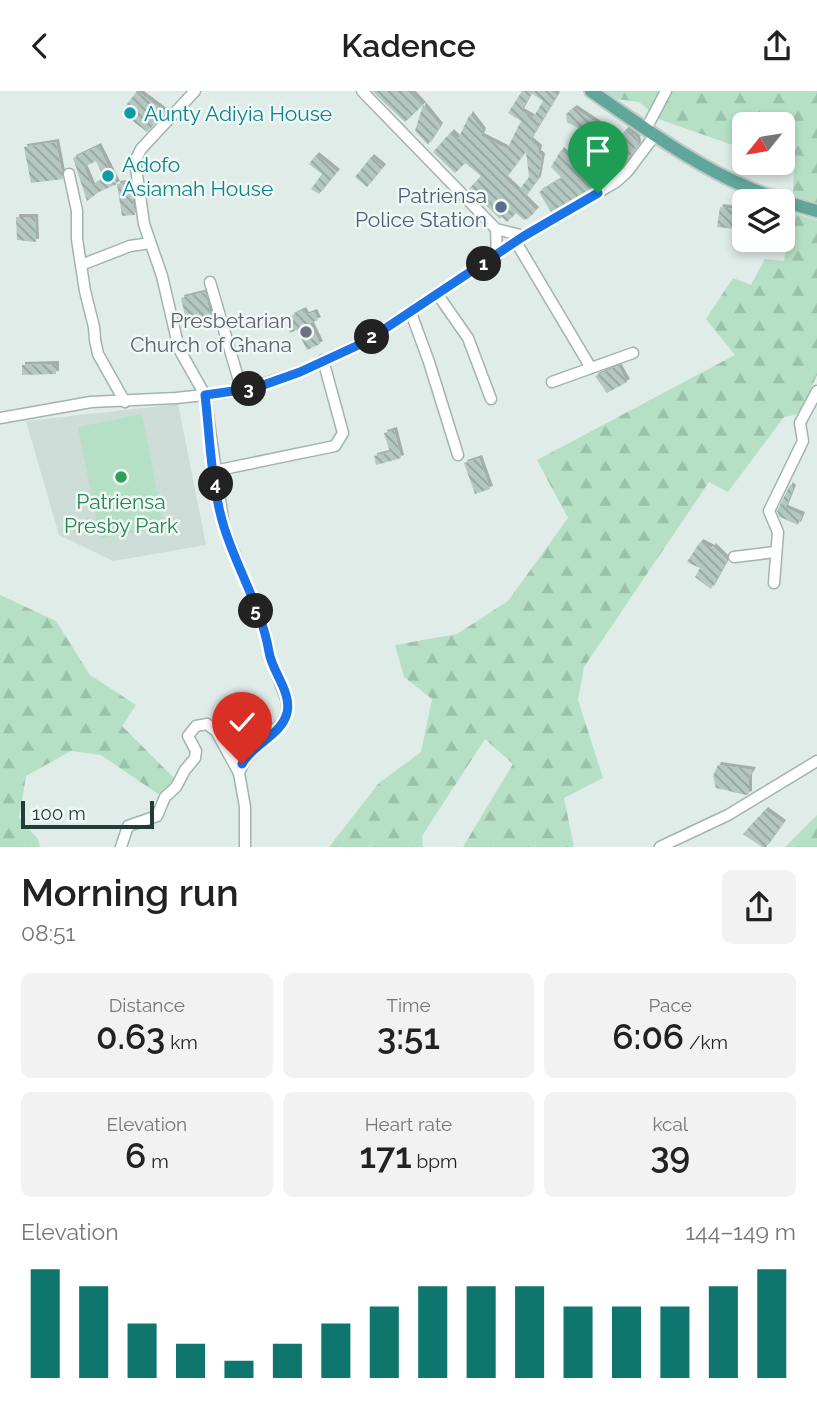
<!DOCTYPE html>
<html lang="en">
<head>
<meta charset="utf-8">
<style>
  body { margin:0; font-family:Raleway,sans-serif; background:#f2f2f2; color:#222; height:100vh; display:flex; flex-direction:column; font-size:26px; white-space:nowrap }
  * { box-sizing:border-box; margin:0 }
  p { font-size:23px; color:#767676 }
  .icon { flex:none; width:38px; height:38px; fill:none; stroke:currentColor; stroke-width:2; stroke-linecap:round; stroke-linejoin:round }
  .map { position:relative; height:756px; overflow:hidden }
  .side { display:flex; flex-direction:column; background:#fff; flex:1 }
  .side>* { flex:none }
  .needle { width:46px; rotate:240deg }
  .fabs { position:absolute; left:732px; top:21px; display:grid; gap:14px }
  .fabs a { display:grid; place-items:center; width:63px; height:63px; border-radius:10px; background:#fff; box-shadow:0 4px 10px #0003; font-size:35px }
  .scale { position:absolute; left:21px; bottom:18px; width:133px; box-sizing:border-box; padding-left:7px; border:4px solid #1f3e38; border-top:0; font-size:19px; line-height:24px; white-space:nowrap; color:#1f3e38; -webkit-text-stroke:5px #f0f8f5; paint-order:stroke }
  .pin { position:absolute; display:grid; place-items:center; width:60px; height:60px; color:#fff; margin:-72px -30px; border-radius:50% 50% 50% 0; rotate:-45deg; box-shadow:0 0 7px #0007 }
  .pin .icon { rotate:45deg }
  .km { position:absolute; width:35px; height:35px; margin:-18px; border-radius:50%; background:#222; color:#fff; font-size:19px; line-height:35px; text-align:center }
  .round { display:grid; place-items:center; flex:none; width:74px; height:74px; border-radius:10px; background:#f2f2f2 }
  .summary { display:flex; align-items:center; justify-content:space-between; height:119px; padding:0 21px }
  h1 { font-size:38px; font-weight:600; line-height:52px }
  .metrics { display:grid; grid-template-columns:repeat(3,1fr); gap:10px; height:119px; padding:7px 21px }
  .metrics div { display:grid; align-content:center; border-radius:10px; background:#f2f2f2; text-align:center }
  .metrics b { font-size:35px; font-weight:600 }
  .metrics small { font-size:19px; font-weight:400 }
  .metrics p { font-size:19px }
  .chart { height:196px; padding:14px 21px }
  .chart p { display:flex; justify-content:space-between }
  .chart svg { width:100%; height:126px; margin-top:7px; stroke:#0f766e; stroke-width:6 }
  header { display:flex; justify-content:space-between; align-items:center; height:91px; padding:0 21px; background:#fff; font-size:32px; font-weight:600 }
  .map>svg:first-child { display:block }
  .built { fill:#cedcd7 }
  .green { fill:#b6e0c5 }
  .forest { fill:url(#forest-firs) }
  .building { fill:url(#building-back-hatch); fill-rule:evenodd; filter:url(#shadow) }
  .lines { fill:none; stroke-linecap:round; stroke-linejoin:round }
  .minor-casing { stroke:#a2b4b0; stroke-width:13 }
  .major-casing { stroke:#c0c9c7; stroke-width:16 }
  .minor { stroke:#fff; stroke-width:10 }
  .major { stroke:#60a69a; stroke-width:12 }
  .route-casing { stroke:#fff; stroke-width:14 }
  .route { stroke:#1a73e8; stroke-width:9 }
  .culture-dot { fill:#0f9aa8; stroke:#f0f8f5; stroke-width:2.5 }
  .service-dot { fill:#5c6f8a; stroke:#f0f8f5; stroke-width:2.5 }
  .worship-dot { fill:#6b7280; stroke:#f0f8f5; stroke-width:2.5 }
  .leisure-dot { fill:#2e9e5b; stroke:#f0f8f5; stroke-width:2.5 }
  .labels { text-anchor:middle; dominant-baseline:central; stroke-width:5; stroke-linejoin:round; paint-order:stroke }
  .culture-label { font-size:21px; fill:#0d838f; stroke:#f0f8f5; text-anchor:start }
  .service-label { font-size:21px; fill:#4e5e75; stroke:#f0f8f5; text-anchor:end }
  .worship-label { font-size:21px; fill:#5b616d; stroke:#f0f8f5; text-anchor:end }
  .leisure-label { font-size:21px; fill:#27864d; stroke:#f0f8f5 }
</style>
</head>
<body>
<header><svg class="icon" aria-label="back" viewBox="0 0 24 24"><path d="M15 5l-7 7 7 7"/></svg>Kadence<svg class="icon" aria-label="share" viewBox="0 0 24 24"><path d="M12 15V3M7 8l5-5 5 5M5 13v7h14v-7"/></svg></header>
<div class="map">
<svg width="817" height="756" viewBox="0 0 817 756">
  <defs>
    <pattern id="forest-firs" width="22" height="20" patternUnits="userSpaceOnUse" patternTransform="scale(1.75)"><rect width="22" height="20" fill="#b6e0c5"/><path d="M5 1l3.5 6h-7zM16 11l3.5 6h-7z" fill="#9cc1aa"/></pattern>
    <pattern id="building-back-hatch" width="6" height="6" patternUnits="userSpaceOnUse" patternTransform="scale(1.75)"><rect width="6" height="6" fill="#b5c7c1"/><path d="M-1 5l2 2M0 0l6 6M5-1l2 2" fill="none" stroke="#93a39e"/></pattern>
    <filter id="shadow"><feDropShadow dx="3" dy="-3" stdDeviation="0" flood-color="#0004"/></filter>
  </defs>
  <rect width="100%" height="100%" fill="#dfece8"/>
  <!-- built -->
  <polygon class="built" points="178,313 206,454 113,470 59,444 26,330"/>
  <!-- green -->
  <polygon class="green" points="142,323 164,436 100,448 78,336"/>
  <!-- forest -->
  <g class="forest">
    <polygon points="604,0 817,0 817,112 793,104 794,76 782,72 782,33 744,33 744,58 661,29 639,11 616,8"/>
    <polygon points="792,122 817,129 817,284 799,323 784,326 728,401 709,391 584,576 578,609 603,687 564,707 574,756 463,756 513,673 485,648 422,745 423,756 329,756 379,692 421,661 432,608 404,586 395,554 457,543 508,510 568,427 537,369 735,264 706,228 733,187 751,194 765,168 784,170"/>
    <polygon points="0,504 56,530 90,584 136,614 122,635 176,689 161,705 101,664 71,660 26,685 19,727 38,748 40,756 0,756"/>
    <polygon points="817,724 817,756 785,756"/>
  </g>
  <!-- building -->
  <g class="building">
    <polygon points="137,0 165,21 147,41 121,21"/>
    <polygon points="372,0 410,0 423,14 405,31"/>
    <path d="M522,0H551L557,4L530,49L539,57L538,62L542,65L538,88L524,107L536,119L529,127L524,129L516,122L507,131L502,126L500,128L469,98L481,85L465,72L455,82L433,61L451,41L458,48L470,23L483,40L481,45L507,58L521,30L508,22ZM531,2L543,10L533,27L521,20ZM526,60L529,86L518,100L505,88Z"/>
    <polygon points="423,14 440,35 428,54 415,40"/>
    <polygon points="574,17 598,33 589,43 567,31 566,23"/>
    <polygon points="626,38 637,47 638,54 623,74 612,85 551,121 539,101 562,87 551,76 561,59 574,71 581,52 601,64 619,48"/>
    <polygon points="56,51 63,88 31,92 24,56"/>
    <path d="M98,55L117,93L99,101L87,110L73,67ZM96,70L104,87L92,95L84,76Z"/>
    <polygon points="316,64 337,81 319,103 311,98 322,83 309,73"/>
    <polygon points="371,66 383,76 367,96 355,86"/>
    <polygon points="130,91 135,124 122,125 117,93"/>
    <polygon points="720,116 744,120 744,139 717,136"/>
    <polygon points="16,126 35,126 36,151 17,149"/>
    <polygon points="205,201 211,227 187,233 181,207"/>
    <polygon points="303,219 306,224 314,221 318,229 310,232 320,253 307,259 297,239 290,242 286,234 293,230 291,225"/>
    <polygon points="56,273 56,283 22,284 22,274"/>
    <polygon points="618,275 627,291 607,302 595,285"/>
    <polygon points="394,339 401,367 376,374 374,365 390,361 384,342"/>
    <polygon points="479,367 490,398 475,403 464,372"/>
    <polygon points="790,394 793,397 785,417 802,424 798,434 780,426 777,420"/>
    <polygon points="700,451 712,457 713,455 727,469 711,498 695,486 700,477 687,471"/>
    <polygon points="718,674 753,679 749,686 749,703 746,704 716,697 713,685"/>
    <polygon points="765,719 783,732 766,756 762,756 743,743"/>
  </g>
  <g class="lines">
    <defs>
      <g id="minor">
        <polyline points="195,0 141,58 135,70 144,133 162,185 179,258 205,304 224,436 265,540 270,566 287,610 287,621 283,631 246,666 239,682 245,716 245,756"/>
        <polyline points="362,0 496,138 524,145"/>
        <polyline points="646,38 666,0"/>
        <polyline points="69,83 77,120 77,148 85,200 94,236 95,249 98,263 125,311"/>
        <polyline points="496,138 497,165"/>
        <polyline points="516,151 591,277"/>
        <polyline points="81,174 130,155 150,152"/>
        <polyline points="210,191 242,300"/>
        <polyline points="438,204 468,247 491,308"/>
        <polyline points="411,222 429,271 458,364"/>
        <polyline points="552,291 633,262"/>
        <polyline points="0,327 91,311 176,307 242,300 300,281 364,251 524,145 616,91 627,81 655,44"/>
        <polyline points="214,380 335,355 343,342 323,269"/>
        <polyline points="734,466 775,461"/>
        <polyline points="774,492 778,441 769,420 803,350 800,332 817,300"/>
        <polyline points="121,756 128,735 157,725 165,706 176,696 185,679 195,667 196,660 188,645 196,635 207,633 216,640 239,682"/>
        <polyline points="660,756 728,724 817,670"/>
      </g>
      <path id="major" d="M591,0C637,32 682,65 731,89C759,102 788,112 817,120"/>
    </defs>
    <!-- minor casing -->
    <use href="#minor" class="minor-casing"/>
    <!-- major casing -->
    <use href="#major" class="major-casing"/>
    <!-- minor -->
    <use href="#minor" class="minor"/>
    <!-- major -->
    <use href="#major" class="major"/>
  </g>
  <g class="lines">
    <defs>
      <path id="route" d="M242,673C252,653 281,645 287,622C292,601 272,581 269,561C262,518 237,478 224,436C211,394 210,347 205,304L255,297L300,281L365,251L524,145L598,102"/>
    </defs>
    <!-- route casing -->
    <use href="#route" class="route-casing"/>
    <!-- route -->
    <use href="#route" class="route"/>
  </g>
  <!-- markers -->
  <g class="culture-dot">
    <circle cx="130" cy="22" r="7"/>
    <circle cx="108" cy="85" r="7"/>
  </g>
  <circle class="service-dot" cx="501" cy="116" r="7"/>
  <circle class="worship-dot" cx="306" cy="241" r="7"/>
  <circle class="leisure-dot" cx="121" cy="386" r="7"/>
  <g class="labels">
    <!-- culture labels -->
    <g class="culture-label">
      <text x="144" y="22">Aunty Adiyia House</text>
      <text x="122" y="73">Adofo<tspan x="122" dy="24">Asiamah House</tspan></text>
    </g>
    <!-- service labels -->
    <g class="service-label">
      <text x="487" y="104">Patriensa<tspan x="487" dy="24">Police Station</tspan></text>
    </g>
    <!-- worship labels -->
    <g class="worship-label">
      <text x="292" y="229">Presbetarian<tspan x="292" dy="24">Church of Ghana</tspan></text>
    </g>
    <!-- leisure labels -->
    <g class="leisure-label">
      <text x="121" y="410">Patriensa<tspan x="121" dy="24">Presby Park</tspan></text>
    </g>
  </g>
</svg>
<div class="fabs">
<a><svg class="needle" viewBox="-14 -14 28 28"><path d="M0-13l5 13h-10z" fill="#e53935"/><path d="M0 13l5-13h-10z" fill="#767676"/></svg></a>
<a><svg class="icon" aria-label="layers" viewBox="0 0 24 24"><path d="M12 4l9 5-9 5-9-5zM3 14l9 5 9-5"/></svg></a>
</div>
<div class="scale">100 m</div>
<div class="pin" style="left:598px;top:102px;background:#1e9e55"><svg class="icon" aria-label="arrive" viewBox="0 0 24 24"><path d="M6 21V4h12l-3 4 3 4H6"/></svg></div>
<div class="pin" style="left:242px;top:673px;background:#d93025"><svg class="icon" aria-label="check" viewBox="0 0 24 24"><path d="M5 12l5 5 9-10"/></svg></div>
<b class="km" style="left:484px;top:173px">1</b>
<b class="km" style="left:372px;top:246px">2</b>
<b class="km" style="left:249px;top:298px">3</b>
<b class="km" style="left:216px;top:393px">4</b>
<b class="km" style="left:256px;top:520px">5</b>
</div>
<section class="side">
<div class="summary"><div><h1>Morning run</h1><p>08:51</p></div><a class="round"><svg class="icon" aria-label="share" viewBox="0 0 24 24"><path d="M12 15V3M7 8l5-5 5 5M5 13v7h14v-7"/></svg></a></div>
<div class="metrics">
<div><p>Distance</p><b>0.63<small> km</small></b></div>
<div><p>Time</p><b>3:51</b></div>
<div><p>Pace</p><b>6:06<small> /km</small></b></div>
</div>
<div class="metrics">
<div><p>Elevation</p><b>6<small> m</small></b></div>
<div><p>Heart rate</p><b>171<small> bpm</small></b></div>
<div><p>kcal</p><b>39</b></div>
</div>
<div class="chart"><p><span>Elevation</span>144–149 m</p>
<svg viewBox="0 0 160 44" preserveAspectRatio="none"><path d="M5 44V6M15 44V12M25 44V25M35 44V32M45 44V38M55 44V32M65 44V25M75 44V19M85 44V12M95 44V12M105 44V12M115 44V19M125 44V19M135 44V19M145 44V12M155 44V6"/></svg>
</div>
</section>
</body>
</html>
